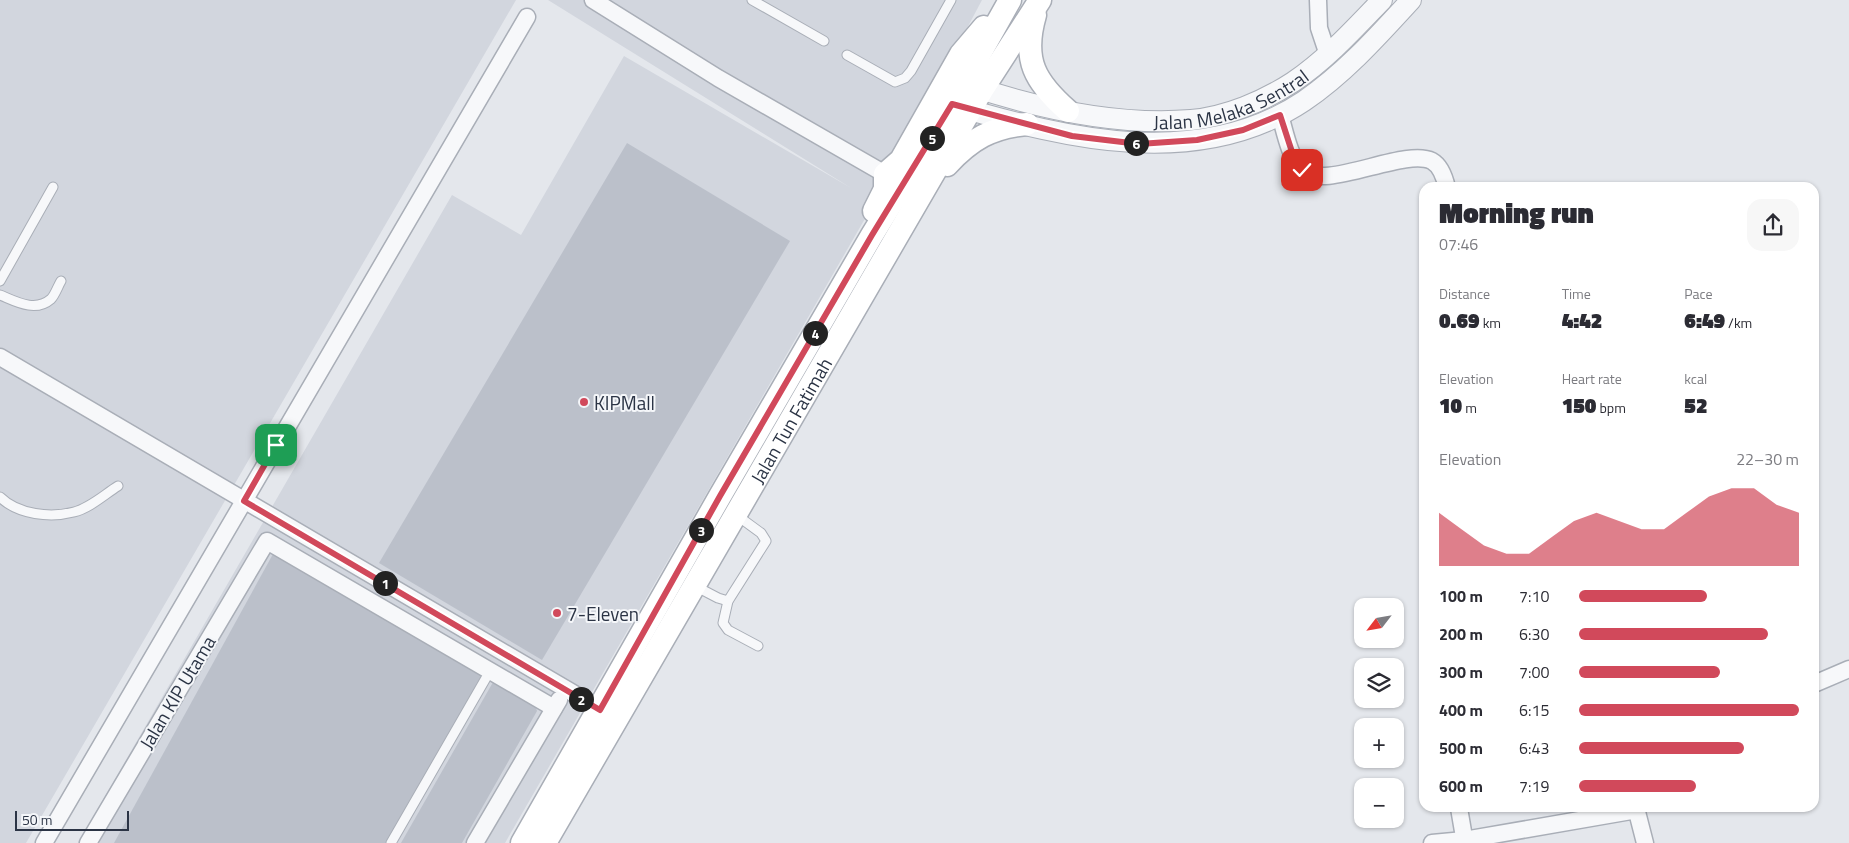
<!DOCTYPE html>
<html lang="en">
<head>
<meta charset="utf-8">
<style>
  body { margin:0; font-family:"Titillium Web",sans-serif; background:#f7f7f7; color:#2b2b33; height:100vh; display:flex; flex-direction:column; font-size:19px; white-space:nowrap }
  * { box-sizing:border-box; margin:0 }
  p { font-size:16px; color:#7c7c81 }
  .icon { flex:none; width:28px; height:28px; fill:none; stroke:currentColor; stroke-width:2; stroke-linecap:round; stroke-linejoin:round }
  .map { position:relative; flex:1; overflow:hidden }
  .sheet { position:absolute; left:1419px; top:182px; width:400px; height:630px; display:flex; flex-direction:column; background:#fff; border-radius:15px; box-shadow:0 1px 4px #0004 }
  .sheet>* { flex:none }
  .needle { width:32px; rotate:239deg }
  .controls { position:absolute; left:1354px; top:598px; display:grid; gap:10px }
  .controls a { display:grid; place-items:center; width:50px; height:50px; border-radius:10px; background:#fff; box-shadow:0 1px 4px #0004; font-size:25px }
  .scale { position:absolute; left:15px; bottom:12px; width:114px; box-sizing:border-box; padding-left:5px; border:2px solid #2b3445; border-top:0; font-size:14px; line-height:18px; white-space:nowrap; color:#2b3445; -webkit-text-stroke:4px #f4f6f9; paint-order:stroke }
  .pin { position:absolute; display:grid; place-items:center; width:42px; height:42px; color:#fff; margin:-21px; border-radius:10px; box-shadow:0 2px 8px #0006 }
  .km { position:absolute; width:25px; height:25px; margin:-12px; border-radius:50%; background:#222; color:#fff; font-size:14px; line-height:25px; text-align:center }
  .round { display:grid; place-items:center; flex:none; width:52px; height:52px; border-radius:15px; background:#f7f7f7 }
  .headline { display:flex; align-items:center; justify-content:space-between; height:85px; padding:0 20px }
  h1 { font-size:28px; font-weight:800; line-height:38px }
  .figures { display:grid; grid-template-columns:repeat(3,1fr); gap:8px; height:85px; padding:5px 20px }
  .figures div { display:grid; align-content:center }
  .figures b { font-size:21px; font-weight:800 }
  .figures small { font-size:14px; font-weight:400 }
  .figures p { font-size:14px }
  .chart { height:140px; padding:10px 20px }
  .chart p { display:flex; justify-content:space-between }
  .chart svg { width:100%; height:90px; margin-top:5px; fill:#d1495b; opacity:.7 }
  ul { padding:0 20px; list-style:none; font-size:16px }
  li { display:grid; grid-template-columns:80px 60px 1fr; align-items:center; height:38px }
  li i { height:12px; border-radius:6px; background:#d1495b }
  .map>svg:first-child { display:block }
  .built { fill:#d2d6de }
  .building { fill:#bbc0ca }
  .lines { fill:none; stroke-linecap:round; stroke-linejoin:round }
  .service-casing { stroke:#a9aeb7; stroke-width:11 }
  .minor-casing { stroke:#a9aeb7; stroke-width:19 }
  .tertiary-casing { stroke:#a9aeb7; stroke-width:22 }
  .secondary-casing { stroke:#a9aeb7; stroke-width:25 }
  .service { stroke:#f7f8fa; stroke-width:9 }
  .minor { stroke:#f7f8fa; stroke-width:16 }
  .tertiary { stroke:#f7f8fa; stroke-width:20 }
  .secondary { stroke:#fff; stroke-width:22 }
  .route-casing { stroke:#fff; stroke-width:10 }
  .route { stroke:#d1495b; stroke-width:6 }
  .poi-dot { fill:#d1495b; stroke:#f4f6f9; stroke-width:2 }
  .labels { text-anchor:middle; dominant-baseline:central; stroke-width:4; stroke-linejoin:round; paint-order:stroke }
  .street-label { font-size:19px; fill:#2b3445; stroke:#f4f6f9 }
  .poi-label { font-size:19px; fill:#2b3445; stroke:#f4f6f9; text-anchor:start }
</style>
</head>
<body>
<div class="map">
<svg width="1849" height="843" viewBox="0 0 1849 843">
  <rect width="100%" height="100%" fill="#e4e7ec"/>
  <!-- built -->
  <g class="built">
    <polygon points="0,0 516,0 26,843 0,843"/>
    <polygon points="548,0 982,0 874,203 505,843 78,843 452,195 521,235 624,56 851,188"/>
  </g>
  <!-- building -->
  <g class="building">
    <polygon points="627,143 790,241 542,660 379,563"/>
    <polygon points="273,554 487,675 386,843 114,843"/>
    <polygon points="496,677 533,699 537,711 462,843 401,843"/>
  </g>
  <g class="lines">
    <defs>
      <g id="service">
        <polyline points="752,0 824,41"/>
        <polyline points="847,55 895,82 905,78 911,71 951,0"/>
        <polyline points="0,281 53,187"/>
        <path d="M0,295C15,301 35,313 51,299C55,295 58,286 61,281"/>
        <path d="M0,497C18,515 51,518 74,512C90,508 105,494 118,486"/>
        <polyline points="735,514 761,533 766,541 728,601 723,623 728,630 758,646"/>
        <polyline points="695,586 718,598 728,601"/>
        <polyline points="391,843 490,671"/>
      </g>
      <g id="minor">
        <polyline points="593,0 718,78 885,174"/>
        <polyline points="1318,0 1319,28 1328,55"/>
        <path d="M1280,115C1285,132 1289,155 1301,169C1322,193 1404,147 1432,161C1441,166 1445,179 1447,188"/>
        <polyline points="0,357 600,709"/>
        <polyline points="1814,684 1849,669"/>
        <polyline points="1459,808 1465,843"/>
        <polyline points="1636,808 1645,843"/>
        <polyline points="44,843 527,17"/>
        <polyline points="88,843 267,541 554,708"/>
        <polyline points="475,843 559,700"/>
        <polyline points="1432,843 1464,840 1637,810"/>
      </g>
      <g id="tertiary">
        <path id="s1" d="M968,85C1037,108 1117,126 1191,120C1226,117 1264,101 1293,82C1327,59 1354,29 1382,0"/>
        <path d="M956,106C1068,139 1199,171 1304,101C1345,73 1378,36 1411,0"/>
      </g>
      <g id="secondary">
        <path d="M1035,15C1022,60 1035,82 1068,111"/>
        <path d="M947,165C971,139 992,127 1027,124"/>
        <polyline points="874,211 885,189 885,174 901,160 961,54 984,27"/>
        <polyline points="522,843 720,496 872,235 941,123 1010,0"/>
        <path id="s2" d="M545,843L982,90L1040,0"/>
      </g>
    </defs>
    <!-- service casing -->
    <use href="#service" class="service-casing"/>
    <!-- minor casing -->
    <use href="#minor" class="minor-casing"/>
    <!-- tertiary casing -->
    <use href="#tertiary" class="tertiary-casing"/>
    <!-- secondary casing -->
    <use href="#secondary" class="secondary-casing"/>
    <!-- service -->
    <use href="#service" class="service"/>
    <!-- minor -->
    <use href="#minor" class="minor"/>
    <!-- tertiary -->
    <use href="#tertiary" class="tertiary"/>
    <!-- secondary -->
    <use href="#secondary" class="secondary"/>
  </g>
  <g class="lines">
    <defs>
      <polyline id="route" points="276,445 244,501 600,710 720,496 872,235 952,104 1072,136 1139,144 1197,140 1243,130 1280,115 1293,155 1302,170"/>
    </defs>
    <!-- route casing -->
    <use href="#route" class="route-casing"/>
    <!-- route -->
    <use href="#route" class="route"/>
  </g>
  <!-- markers -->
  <g class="poi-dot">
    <circle cx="584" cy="402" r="5"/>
    <circle cx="557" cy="613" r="5"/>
  </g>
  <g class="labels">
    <!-- street labels -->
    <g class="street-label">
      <text stroke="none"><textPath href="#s1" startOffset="271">Jalan Melaka Sentral</textPath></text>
      <text stroke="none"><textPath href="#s2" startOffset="489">Jalan Tun Fatimah</textPath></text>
      <text transform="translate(177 692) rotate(-59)">Jalan KIP Utama</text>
    </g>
    <!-- poi labels -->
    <g class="poi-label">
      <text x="594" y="402">KIPMall</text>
      <text x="567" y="613">7-Eleven</text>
    </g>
  </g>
</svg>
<div class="controls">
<a><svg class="needle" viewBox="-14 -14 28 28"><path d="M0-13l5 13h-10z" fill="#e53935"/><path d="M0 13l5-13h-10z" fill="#7c7c81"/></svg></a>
<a><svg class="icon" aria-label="layers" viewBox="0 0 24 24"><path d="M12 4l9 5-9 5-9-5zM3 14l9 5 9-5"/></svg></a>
<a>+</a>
<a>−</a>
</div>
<div class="scale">50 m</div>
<div class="pin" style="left:276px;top:445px;background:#1e9e55"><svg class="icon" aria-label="arrive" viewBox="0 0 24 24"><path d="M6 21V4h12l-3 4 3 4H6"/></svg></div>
<div class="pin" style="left:1302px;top:170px;background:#d93025"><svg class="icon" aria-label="check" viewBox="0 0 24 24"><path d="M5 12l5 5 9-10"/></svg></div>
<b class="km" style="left:385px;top:583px">1</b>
<b class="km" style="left:581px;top:699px">2</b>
<b class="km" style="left:701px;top:530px">3</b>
<b class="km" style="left:815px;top:333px">4</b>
<b class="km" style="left:932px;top:138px">5</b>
<b class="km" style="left:1136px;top:143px">6</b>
<section class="sheet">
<div class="headline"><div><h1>Morning run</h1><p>07:46</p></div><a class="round"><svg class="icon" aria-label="share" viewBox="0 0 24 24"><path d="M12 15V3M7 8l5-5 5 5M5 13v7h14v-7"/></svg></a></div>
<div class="figures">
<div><p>Distance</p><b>0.69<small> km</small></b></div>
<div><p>Time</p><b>4:42</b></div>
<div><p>Pace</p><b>6:49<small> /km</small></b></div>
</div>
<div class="figures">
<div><p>Elevation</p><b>10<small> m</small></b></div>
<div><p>Heart rate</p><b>150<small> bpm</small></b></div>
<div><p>kcal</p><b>52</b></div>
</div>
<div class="chart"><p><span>Elevation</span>22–30 m</p>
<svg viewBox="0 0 160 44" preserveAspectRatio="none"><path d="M0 44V18L10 26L20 34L30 38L40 38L50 30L60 22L70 18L80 22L90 26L100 26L110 18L120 10L130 6L140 6L150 14L160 18V44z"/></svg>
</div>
<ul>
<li><b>100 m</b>7:10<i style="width:58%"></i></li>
<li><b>200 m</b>6:30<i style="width:86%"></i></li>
<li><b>300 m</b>7:00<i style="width:64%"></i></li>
<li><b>400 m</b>6:15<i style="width:100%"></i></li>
<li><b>500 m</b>6:43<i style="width:75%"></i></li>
<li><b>600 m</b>7:19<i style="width:53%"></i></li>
</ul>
</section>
</div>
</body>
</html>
